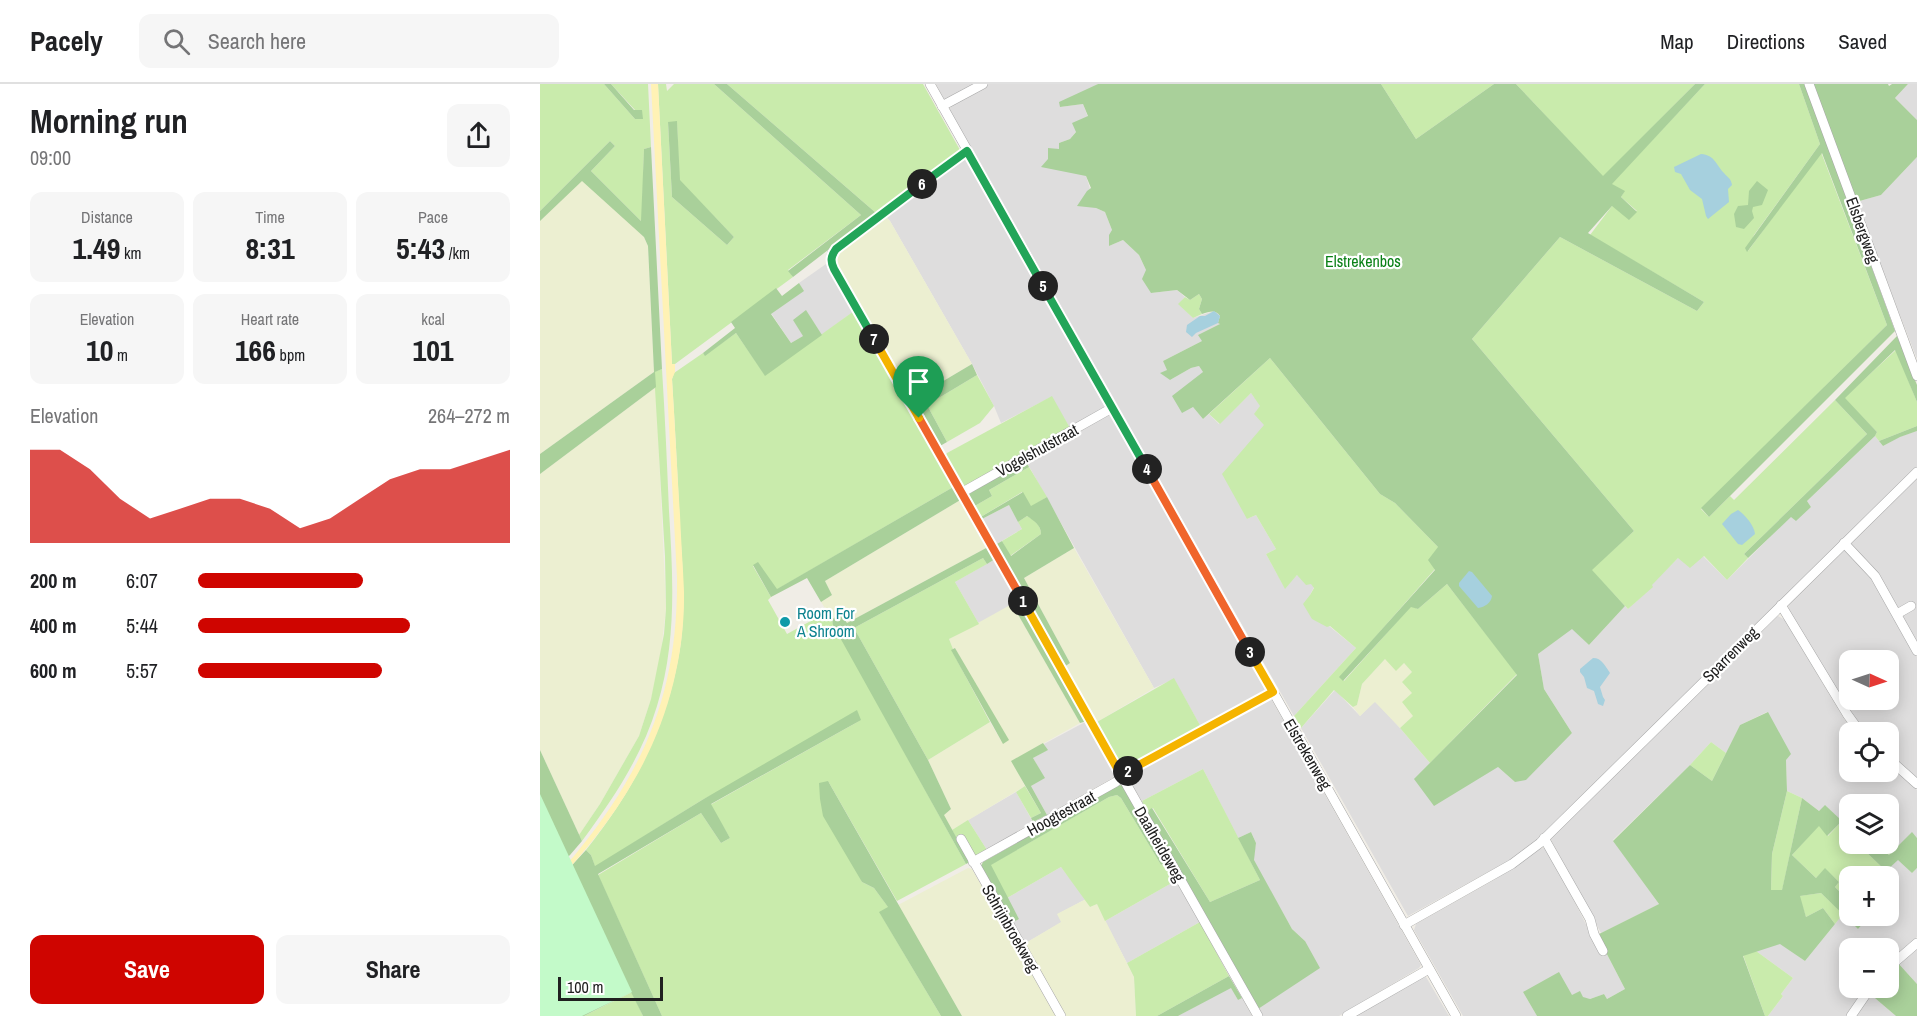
<!DOCTYPE html>
<html lang="en">
<head>
<meta charset="utf-8">
<style>
  body { margin:0; font-family:"Archivo Narrow",sans-serif; background:#f6f6f6; color:#202124; height:100vh; display:flex; flex-direction:column; font-size:22px; white-space:nowrap }
  * { box-sizing:border-box; margin:0 }
  p { font-size:20px; color:#757577 }
  .icon { flex:none; width:33px; height:33px; fill:none; stroke:currentColor; stroke-width:2; stroke-linecap:round; stroke-linejoin:round }
  .map { position:relative; flex:1; overflow:hidden }
  .details { display:flex; flex-direction:column; background:#fff; width:540px }
  .details>* { flex:none }
  .needle { width:39px; rotate:93deg }
  .buttons { position:absolute; left:1299px; top:566px; display:grid; gap:12px }
  .buttons a { display:grid; place-items:center; width:60px; height:60px; border-radius:12px; background:#fff; box-shadow:0 3px 15px #0003; font-size:30px }
  .scale { position:absolute; left:18px; bottom:15px; width:105px; box-sizing:border-box; padding-left:6px; border:3px solid #202020; border-top:0; font-size:16px; line-height:21px; white-space:nowrap; color:#202020; -webkit-text-stroke:4px #fff; paint-order:stroke }
  .pin { position:absolute; display:grid; place-items:center; width:51px; height:51px; color:#fff; margin:-62px -26px; border-radius:50% 50% 50% 0; rotate:-45deg; box-shadow:0 0 6px #0007 }
  .pin .icon { rotate:45deg }
  .km { position:absolute; width:30px; height:30px; margin:-15px; border-radius:50%; background:#222; color:#fff; font-size:16px; line-height:30px; text-align:center }
  .round { display:grid; place-items:center; flex:none; width:63px; height:63px; border-radius:12px; background:#f6f6f6 }
  .head { display:flex; align-items:center; justify-content:space-between; height:102px; padding:0 30px }
  h1 { font-size:33px; font-weight:700; line-height:45px }
  .figures { display:grid; grid-template-columns:repeat(3,1fr); gap:9px; height:102px; padding:6px 30px }
  .figures div { display:grid; align-content:center; border-radius:12px; background:#f6f6f6; text-align:center }
  .figures b { font-size:30px; font-weight:700 }
  .figures small { font-size:16px; font-weight:400 }
  .figures p { font-size:16px }
  .chart { height:168px; padding:12px 30px }
  .chart p { display:flex; justify-content:space-between }
  .chart svg { width:100%; height:108px; margin-top:6px; fill:#cf0500; opacity:.7 }
  .action { display:flex; gap:12px; margin-top:auto; padding:12px 30px }
  .action a { flex:1; height:69px; border-radius:12px; background:#cf0500; color:#fff; font-size:24px; font-weight:700; line-height:69px; text-align:center }
  .action a+a { background:#f6f6f6; color:#202124 }
  ul { padding:0 30px; list-style:none; font-size:20px }
  li { display:grid; grid-template-columns:96px 72px 1fr; align-items:center; height:45px }
  li i { height:15px; border-radius:8px; background:#cf0500 }
  header { display:flex; align-items:center; gap:36px; box-sizing:border-box; height:84px; padding:0 30px; background:#fff; border-bottom:2px solid #e0e0e0 }
  header strong { font-size:28px }
  nav { display:flex; gap:33px; margin-inline-start:auto; font-size:21px }
  .search { width:420px; height:54px; background:#f6f6f6; display:flex; align-items:center; gap:15px; box-sizing:border-box; padding:0 21px; border-radius:12px; color:#757577; font-size:22px }
  main { display:flex; flex:1; min-height:0 }
  .map>svg:first-child { display:block }
  .residential { fill:#dedddd; fill-rule:evenodd }
  .farmland { fill:#ecefd1 }
  .grass { fill:#c9ebac; fill-rule:evenodd }
  .forest { fill:#a9d09a }
  .sand { fill:#fff2b5 }
  .park { fill:#c3fac9 }
  .water { fill:#a6d0de }
  .lines { fill:none; stroke-linecap:round; stroke-linejoin:round }
  .minor-casing { stroke:#a7a7a7; stroke-width:10 }
  .minor { stroke:#fff; stroke-width:9 }
  .split-1-casing { stroke:#fff; stroke-width:12 }
  .split-2-casing { stroke:#fff; stroke-width:12 }
  .split-3-casing { stroke:#fff; stroke-width:12 }
  .split-4-casing { stroke:#fff; stroke-width:12 }
  .split-5-casing { stroke:#fff; stroke-width:12 }
  .split-6-casing { stroke:#fff; stroke-width:12 }
  .split-7-casing { stroke:#fff; stroke-width:12 }
  .split-8-casing { stroke:#fff; stroke-width:12 }
  .split-1 { stroke:#f0652b; stroke-width:8 }
  .split-2 { stroke:#f5b400; stroke-width:8 }
  .split-3 { stroke:#f5b400; stroke-width:8 }
  .split-4 { stroke:#f0652b; stroke-width:8 }
  .split-5 { stroke:#22a559; stroke-width:8 }
  .split-6 { stroke:#22a559; stroke-width:8 }
  .split-7 { stroke:#22a559; stroke-width:8 }
  .split-8 { stroke:#f5b400; stroke-width:8 }
  .culture-dot { fill:#0f9aa8; stroke:#fff; stroke-width:2 }
  .labels { text-anchor:middle; dominant-baseline:central; stroke-width:4.5; stroke-linejoin:round; paint-order:stroke }
  .street-label { font-size:16px; fill:#202020; stroke:#fff }
  .park-label { font-size:16px; fill:#0b8117; stroke:#fff }
  .culture-label { font-size:16px; fill:#0d838f; stroke:#fff; text-anchor:start }
</style>
</head>
<body>
<header>
<strong>Pacely</strong>
<div class="search"><svg class="icon" aria-label="search" viewBox="0 0 24 24"><circle cx="10" cy="10" r="6"/><path d="M15 15l6 6"/></svg>Search here</div>
<nav><a>Map</a><a>Directions</a><a>Saved</a></nav>
</header>
<main>
<section class="details">
<div class="head"><div><h1>Morning run</h1><p>09:00</p></div><a class="round"><svg class="icon" aria-label="share" viewBox="0 0 24 24"><path d="M12 15V3M7 8l5-5 5 5M5 13v7h14v-7"/></svg></a></div>
<div class="figures">
<div><p>Distance</p><b>1.49<small> km</small></b></div>
<div><p>Time</p><b>8:31</b></div>
<div><p>Pace</p><b>5:43<small> /km</small></b></div>
</div>
<div class="figures">
<div><p>Elevation</p><b>10<small> m</small></b></div>
<div><p>Heart rate</p><b>166<small> bpm</small></b></div>
<div><p>kcal</p><b>101</b></div>
</div>
<div class="chart"><p><span>Elevation</span>264–272 m</p>
<svg viewBox="0 0 160 44" preserveAspectRatio="none"><path d="M0 44V6L10 6L20 14L30 26L40 34L50 30L60 26L70 26L80 30L90 38L100 34L110 26L120 18L130 14L140 14L150 10L160 6V44z"/></svg>
</div>
<ul>
<li><b>200 m</b>6:07<i style="width:53%"></i></li>
<li><b>400 m</b>5:44<i style="width:68%"></i></li>
<li><b>600 m</b>5:57<i style="width:59%"></i></li>
</ul>
<div class="action"><a>Save</a><a>Share</a></div>
</section>
<div class="map">
<svg width="1377" height="932" viewBox="0 0 1377 932">
  <rect width="100%" height="100%" fill="#f0ede6"/>
  <!-- residential -->
  <g class="residential">
    <polygon points="396,0 436,0 406,16 404,15"/>
    <polygon points="448,0 558,0 520,23 543,20 548,33 530,55 519,59 546,92 556,124 565,128 567,133 572,146 569,162 583,156 599,171 606,186 611,209 637,206 645,213 639,220 653,234 674,227 677,228 680,232 680,240 662,257 623,277 628,286 621,289 630,296 651,284 659,282 663,288 653,323 663,335 669,330 679,340 711,309 721,322 725,341 707,435 716,431 736,465 726,470 745,504 757,491 771,499 774,503 770,511 789,542 816,564 754,632 409,26 413,20"/>
    <polygon points="1368,0 1377,0 1377,36 1355,14"/>
    <polygon points="1377,73 1377,275 1316,118 1341,111"/>
    <polygon points="420,74 425,74 565,323 530,344 511,313 461,339 454,322 432,280 350,137 346,133"/>
    <polygon points="286,180 314,227 282,251 266,227 263,252 251,259 231,229 263,207 259,199"/>
    <polygon points="570,330 726,607 724,610 661,643 634,595 614,604 486,377"/>
    <polygon points="1377,347 1377,384 1000,755 977,772 868,832 761,644 795,606 820,632 835,617 860,644 890,679 875,695 958,683 975,698 1032,649 1004,605 998,570 1032,544 1049,561 1085,522 1088,525 1112,503 1111,501 1138,474 1163,472 1187,496 1251,432 1271,423 1267,417 1335,352 1343,362 1359,353"/>
    <polygon points="1377,390 1377,562 1363,536 1363,531 1360,524 1357,523 1313,464 1311,459 1312,455"/>
    <polygon points="469,421 482,445 455,461 440,436"/>
    <path d="M1304,466L1307,467L1332,492L1377,573V697L1349,671L1348,648H1325L1315,636L1248,524L1249,519ZM1310,576H1348V615H1310Z"/>
    <polygon points="455,475 479,517 439,540 415,498"/>
    <polygon points="1238,532 1245,536 1304,635 1314,648 1310,648 1310,687 1348,687 1349,681 1377,706 1377,754 1372,749 1359,762 1349,753 1348,720 1310,720 1309,746 1286,722 1279,727 1262,714 1247,707 1246,676 1227,628 1200,641 1186,669 1171,658 1150,681 1073,756 1119,820 1061,849 1010,754 1233,535"/>
    <polygon points="730,613 881,881 879,884 799,932 722,932 718,925 765,857 752,845 713,776 716,759 711,748 698,754 663,685 602,717 589,696 591,691"/>
    <polygon points="547,637 577,689 576,692 507,731 491,702 504,694 493,674 507,666 504,660"/>
    <polygon points="476,708 493,738 447,766 428,736"/>
    <polygon points="1004,764 1010,770 1053,854 1057,851 1085,905 1067,915 1064,910 1050,915 1032,912 983,908 997,932 923,932 874,846 876,840 954,796 998,765"/>
    <polygon points="1358,775 1372,789 1377,784 1377,853 1349,879 1348,864 1310,864 1310,903 1325,903 1308,932 1228,932 1243,912 1241,910 1253,894 1216,867 1240,859 1265,877 1303,830 1318,845 1327,835 1323,831 1348,831 1348,792 1335,792 1343,784 1346,787"/>
    <polygon points="521,783 546,815 518,830 522,838 484,860 472,839 479,835 467,814"/>
    <polygon points="637,796 660,838 587,879 565,837"/>
    <polygon points="1377,863 1377,900 1358,879"/>
    <polygon points="886,893 909,932 816,932 882,894"/>
    <polygon points="691,903 698,916 702,914 712,932 638,932"/>
    <polygon points="1329,909 1356,932 1314,932"/>
  </g>
  <!-- farmland -->
  <g class="farmland">
    <polygon points="42,96 94,143 104,153 108,162 114,288 0,370 0,137"/>
    <polygon points="346,133 350,137 432,280 373,315 293,174"/>
    <polygon points="116,303 126,525 119,584 111,615 99,652 60,720 39,751 0,666 0,390"/>
    <polygon points="422,415 448,463 307,539 301,530 292,535 281,518 292,511 285,497"/>
    <polygon points="534,464 614,604 557,638 524,583 530,579 484,494"/>
    <polygon points="472,520 540,639 472,677 485,702 412,746 403,731 411,725 388,676 450,638 463,660 415,564 413,565 409,555"/>
    <polygon points="845,575 864,579 872,588 873,632 860,644 835,618 820,632 813,623 817,621 822,600"/>
    <polygon points="428,784 432,785 516,932 422,932 358,821"/>
    <polygon points="546,815 550,823 557,820 594,893 596,932 526,932 484,860 521,838 517,830"/>
  </g>
  <!-- grass -->
  <g class="grass">
    <polygon points="0,0 64,0 95,35 95,26 71,0 108,0 111,63 104,65 102,138 51,87 75,62 70,57 0,127"/>
    <path d="M118,0H126L127,7L134,0H174L321,131L248,186L253,193L135,280H132ZM128,38H137L139,96L194,153L187,161L132,113Z"/>
    <polygon points="187,0 383,0 420,66 336,129"/>
    <polygon points="841,0 954,0 876,55"/>
    <polygon points="976,0 1155,0 1063,93"/>
    <polygon points="1165,0 1259,0 1280,60 1214,151 1208,167 1281,68 1347,241 1161,425 1169,433 1190,412 1194,416 1295,316 1327,350 1204,470 1208,474 1187,496 1164,472 1150,484 1138,474 1112,501 1113,503 1088,525 1051,486 1094,447 932,255 1020,153 1157,227 1164,218 1050,151 1072,122 1097,127 1081,113 1084,108 1071,100"/>
    <polygon points="659,210 662,215 659,225 662,230 653,234 638,220 645,213 650,216"/>
    <path d="M314,227L415,402L236,506L218,479L213,482L231,513L228,516L247,550L287,528L426,780L357,817L288,697L322,798L334,804L349,824L340,829L401,932H122L58,791L161,729L181,759L190,754L170,721L321,636L162,716L55,783L51,771L46,766C90,711 123,651 137,581C147,536 143,490 140,445C138,395 135,345 132,295L134,289L163,269L165,271L196,249L225,291Z"/>
    <polygon points="1356,266 1377,318 1377,342 1339,357 1335,352 1337,348 1304,314"/>
    <polygon points="730,274 840,410 855,419 899,464 895,485 800,593 804,597 871,522 878,525 907,500 977,590 890,679 860,644 873,632 862,618 872,609 862,598 872,588 864,579 856,587 845,575 822,600 817,621 813,623 794,606 761,644 754,632 816,564 790,542 787,543 772,535 763,520 770,511 774,504 771,500 766,501 757,491 745,505 726,470 736,465 716,431 707,435 682,390 724,341 714,330 720,322 711,309 680,340 669,330"/>
    <path d="M122,285C125,332 127,380 129,427C133,493 137,558 117,622C102,672 73,715 42,757L39,751L60,720L99,652L111,615L124,550L126,525L125,472L114,288Z"/>
    <polygon points="437,291 454,322 440,339 407,358 387,321"/>
    <polygon points="512,312 530,344 425,403 421,402 405,372 407,369"/>
    <polygon points="489,383 507,413 491,423 482,408 439,434 433,423 452,412 449,406"/>
    <path d="M487,432C494,436 501,441 501,450L470,472L462,457L482,445L478,438Z"/>
    <polygon points="443,474 447,480 415,498 439,540 409,555 413,565 412,567 450,638 388,676 314,544"/>
    <polygon points="634,594 661,643 584,685 557,638"/>
    <polygon points="1171,658 1186,669 1172,697 1150,681"/>
    <polygon points="663,685 720,796 670,818 613,724 607,727 602,717"/>
    <polygon points="485,702 501,729 491,734 476,708"/>
    <polygon points="1247,707 1262,714 1242,807 1231,806 1232,770"/>
    <polygon points="577,711 581,714 621,781 626,778 637,796 565,837 557,820 550,823 521,783 467,814 450,781 569,713"/>
    <polygon points="428,736 447,766 436,773 422,750 416,753 412,746"/>
    <polygon points="1302,737 1309,746 1310,759 1329,759 1323,765 1343,784 1335,792 1310,792 1309,817 1295,803 1299,798 1285,785 1276,794 1252,771 1279,741 1288,752"/>
    <polygon points="1349,753 1359,762 1349,771 1334,759 1348,759"/>
    <polygon points="1281,809 1303,830 1295,840 1283,824 1266,833 1259,812"/>
    <polygon points="660,838 689,892 617,932 596,932 594,893 587,879"/>
    <polygon points="1216,867 1253,894 1241,910 1243,912 1228,932 1225,932 1203,871"/>
    <polygon points="92,908 103,932 44,932"/>
  </g>
  <!-- forest -->
  <g class="forest">
    <polygon points="64,0 71,0 94,26 102,26 103,35 95,35"/>
    <polygon points="174,0 187,0 336,129 253,193 248,187 321,131"/>
    <path d="M558,0H841L876,55L954,0H976L1063,92L1155,0H1165L1072,100L1085,107L1081,113L1097,128L1089,136L1072,122L1048,149L1164,218L1157,227L1020,153L932,255L1094,447L1052,486L1085,522L1049,561L1032,545L998,570L1004,605L1032,649L986,696L975,698L958,683L894,722L874,695L977,591L907,500L878,525L871,523L803,597L799,593L895,486L888,476L898,463L855,419L840,410L730,274L663,335L653,323L642,329L632,312L663,288L659,282L651,284L630,296L620,289L627,286L623,277L662,257L658,251L680,240L678,239L680,232C675,225 670,228 662,230L659,225L662,215L659,210L650,216L637,206L611,209L602,195L606,186L599,171L583,156L569,162V151L572,146L565,128L556,124L537,122L547,107L551,104L546,92L501,83L508,75V64L519,65V59L530,55L536,48L532,39L548,32L543,20L520,23L519,18Z"/>
    <polygon points="1259,0 1348,0 1349,2 1352,0 1368,0 1355,14 1377,36 1377,73 1341,111 1316,118 1310,124 1355,247 1169,433 1161,424 1347,241 1282,69 1207,168 1205,164 1280,60"/>
    <polygon points="137,37 140,96 194,153 187,161 132,113 128,38"/>
    <polygon points="70,57 75,62 51,87 101,137 104,65 111,63 122,285 115,288 116,303 0,390 0,370 114,288 108,162 104,153 42,97 0,137 0,127"/>
    <polygon points="1217,97 1228,106 1222,121 1213,123 1212,127 1214,134 1204,145 1196,143 1194,130 1198,122 1208,121 1209,107"/>
    <polygon points="259,199 264,207 231,230 251,259 263,252 253,236 266,226 282,251 225,292 196,249 165,272 163,269 195,244 191,238 236,204 242,212"/>
    <polygon points="1357,252 1377,301 1377,318 1355,266 1305,314 1337,348 1335,352 1267,417 1271,423 1256,437 1251,433 1208,474 1204,470 1327,350 1295,316"/>
    <polygon points="432,280 437,291 387,321 407,358 400,362 373,315"/>
    <polygon points="1377,342 1377,347 1360,353 1343,362 1339,357"/>
    <polygon points="486,377 489,383 449,406 452,412 433,423 428,411 432,408"/>
    <polygon points="415,402 422,415 285,497 292,511 281,518 267,494 231,513 213,481 218,478 237,505"/>
    <path d="M483,408L491,422L507,413L534,464L484,494L530,579L524,583L455,461L462,457L471,472L501,450C501,441 494,437 487,432L478,438L469,421L440,436L439,434Z"/>
    <polygon points="448,463 455,475 447,480 443,474 314,544 388,676 411,725 404,731 430,778 426,780 293,541 292,535 301,530 307,539"/>
    <polygon points="479,517 547,637 540,639 472,520"/>
    <polygon points="415,564 469,656 463,660 411,566"/>
    <polygon points="317,626 321,636 171,720 190,754 181,759 161,729 58,790 122,932 103,932 91,908 44,932 0,932 0,816 46,766 51,771 55,782 162,716"/>
    <polygon points="1228,628 1251,670 1246,676 1247,707 1232,770 1231,806 1242,806 1262,714 1279,727 1285,721 1302,737 1287,752 1279,742 1252,771 1276,794 1285,784 1299,798 1295,803 1309,817 1310,831 1323,831 1327,835 1318,845 1281,809 1260,812 1266,833 1283,824 1295,840 1265,877 1240,860 1203,872 1225,932 997,932 983,908 1019,888 1032,911 1040,907 1043,913 1050,915 1064,910 1067,915 1085,905 1057,851 1119,820 1073,757 1150,681 1172,697 1200,641"/>
    <polygon points="503,659 508,666 493,674 505,694 491,702 507,731 493,738 491,734 501,729 471,677"/>
    <polygon points="0,666 42,757 30,771 0,798"/>
    <polygon points="288,697 422,932 401,932 339,828 348,823 334,804 322,798 283,732 280,715 279,699"/>
    <polygon points="582,701 626,778 621,781 581,714 577,711 569,713 451,781 479,835 472,839 441,782 443,778 577,702"/>
    <polygon points="612,724 670,818 720,796 698,754 711,748 716,759 714,776 752,845 765,857 780,884 718,925 607,727"/>
    <polygon points="1372,748 1377,754 1377,784 1372,789 1358,776 1346,787 1323,765 1329,759 1334,759 1349,771"/>
    <polygon points="1358,879 1377,900 1377,932 1356,932 1329,909 1335,903 1348,903 1349,888"/>
    <polygon points="689,892 702,914 698,916 691,904 638,932 617,932"/>
  </g>
  <!-- sand -->
  <path class="sand" d="M111,0H118L132,280H135V288L132,295C135,341 137,386 140,431C141,457 143,483 144,508C145,571 128,636 97,691C71,738 37,777 0,816V807C13,793 27,781 38,767C107,682 138,604 137,494Z"/>
  <!-- park -->
  <polygon class="park" points="0,710 92,908 42,932 0,932"/>
  <!-- water -->
  <g class="water">
    <path d="M1161,70C1175,71 1176,81 1184,89C1188,94 1191,94 1192,101L1188,105L1189,118L1168,135L1166,132L1162,115L1150,106L1141,90L1135,88L1134,83Z"/>
    <polygon points="674,227 680,232 678,239 656,249 652,253 646,248 647,241 660,232 665,232"/>
    <path d="M1198,426C1205,431 1214,441 1215,450L1202,461L1198,460L1182,440L1191,430Z"/>
    <path d="M929,487L932,488L952,512C951,519 945,523 938,524L919,502V499Z"/>
    <path d="M1053,574C1062,574 1065,582 1070,589L1060,603L1063,613L1065,616L1063,622L1058,620L1054,607L1047,604L1044,593L1040,588V585Z"/>
  </g>
  <g class="lines">
    <defs>
      <g id="minor">
        <polyline points="390,0 916,932"/>
        <polyline points="1269,0 1377,292"/>
        <polyline points="402,22 443,0"/>
        <polyline points="427,67 296,165 292,169 291,180 718,932"/>
        <polyline points="421,409 572,324"/>
        <polyline points="1304,459 1335,492 1377,567"/>
        <polyline points="1241,521 1307,630 1320,648"/>
        <polyline points="1357,530 1371,522"/>
        <polyline points="1348,674 1377,700"/>
        <polyline points="1004,754 1050,835 1054,850 1063,867"/>
        <polyline points="421,755 521,932"/>
        <polyline points="433,778 576,698 587,688 733,608"/>
        <polyline points="864,841 972,780 1000,759 1377,388"/>
        <polyline points="1348,884 1377,859"/>
        <polyline points="807,932 889,885"/>
        <polyline points="1311,932 1331,903"/>
      </g>
    </defs>
    <!-- minor casing -->
    <use href="#minor" class="minor-casing"/>
    <!-- minor -->
    <use href="#minor" class="minor"/>
  </g>
  <g class="lines">
    <defs>
      <polyline id="split-1" points="379,334 483,517"/>
      <polyline id="split-2" points="483,517 582,693 588,687"/>
      <polyline id="split-3" points="588,687 733,608 710,568"/>
      <polyline id="split-4" points="607,385 710,568"/>
      <polyline id="split-5" points="503,202 607,385"/>
      <polyline id="split-6" points="382,100 427,67 503,202"/>
      <path id="split-7" d="M334,255L294,185C290,177 291,172 296,165L382,100"/>
      <polyline id="split-8" points="334,255 379,334"/>
    </defs>
    <!-- split-1 casing -->
    <use href="#split-1" class="split-1-casing"/>
    <!-- split-2 casing -->
    <use href="#split-2" class="split-2-casing"/>
    <!-- split-3 casing -->
    <use href="#split-3" class="split-3-casing"/>
    <!-- split-4 casing -->
    <use href="#split-4" class="split-4-casing"/>
    <!-- split-5 casing -->
    <use href="#split-5" class="split-5-casing"/>
    <!-- split-6 casing -->
    <use href="#split-6" class="split-6-casing"/>
    <!-- split-7 casing -->
    <use href="#split-7" class="split-7-casing"/>
    <!-- split-8 casing -->
    <use href="#split-8" class="split-8-casing"/>
    <!-- split-1 -->
    <use href="#split-1" class="split-1"/>
    <!-- split-2 -->
    <use href="#split-2" class="split-2"/>
    <!-- split-3 -->
    <use href="#split-3" class="split-3"/>
    <!-- split-4 -->
    <use href="#split-4" class="split-4"/>
    <!-- split-5 -->
    <use href="#split-5" class="split-5"/>
    <!-- split-6 -->
    <use href="#split-6" class="split-6"/>
    <!-- split-7 -->
    <use href="#split-7" class="split-7"/>
    <!-- split-8 -->
    <use href="#split-8" class="split-8"/>
  </g>
  <!-- markers -->
  <circle class="culture-dot" cx="245" cy="538" r="6"/>
  <g class="labels">
    <!-- street labels -->
    <g class="street-label">
      <text transform="translate(1323 146) rotate(70)">Elsbergweg</text>
      <text transform="translate(497 366) rotate(-29)">Vogelshutstraat</text>
      <text transform="translate(1190 570) rotate(-45)">Sparrenweg</text>
      <text transform="translate(768 670) rotate(60)">Elstrekenweg</text>
      <text transform="translate(521 729) rotate(-29)">Hoogtestraat</text>
      <text transform="translate(620 760) rotate(60)">Daalheideweg</text>
      <text transform="translate(471 844) rotate(60)">Schrijnbroekweg</text>
    </g>
    <!-- park labels -->
    <g class="park-label">
      <text x="823" y="177">Elstrekenbos</text>
    </g>
    <!-- culture labels -->
    <g class="culture-label">
      <text x="257" y="529">Room For<tspan x="257" dy="18">A Shroom</tspan></text>
    </g>
  </g>
</svg>
<div class="buttons">
<a><svg class="needle" viewBox="-14 -14 28 28"><path d="M0-13l5 13h-10z" fill="#e53935"/><path d="M0 13l5-13h-10z" fill="#757577"/></svg></a>
<a><svg class="icon" aria-label="locate" viewBox="0 0 24 24"><circle cx="12" cy="12" r="6"/><path d="M12 2v4M12 18v4M2 12h4M18 12h4"/></svg></a>
<a><svg class="icon" aria-label="layers" viewBox="0 0 24 24"><path d="M12 4l9 5-9 5-9-5zM3 14l9 5 9-5"/></svg></a>
<a>+</a>
<a>−</a>
</div>
<div class="scale">100 m</div>
<div class="pin" style="left:379px;top:334px;background:#1e9e55"><svg class="icon" aria-label="arrive" viewBox="0 0 24 24"><path d="M6 21V4h12l-3 4 3 4H6"/></svg></div>
<b class="km" style="left:483px;top:517px">1</b>
<b class="km" style="left:588px;top:687px">2</b>
<b class="km" style="left:710px;top:568px">3</b>
<b class="km" style="left:607px;top:385px">4</b>
<b class="km" style="left:503px;top:202px">5</b>
<b class="km" style="left:382px;top:100px">6</b>
<b class="km" style="left:334px;top:255px">7</b>
</div>
</main>
</body>
</html>
